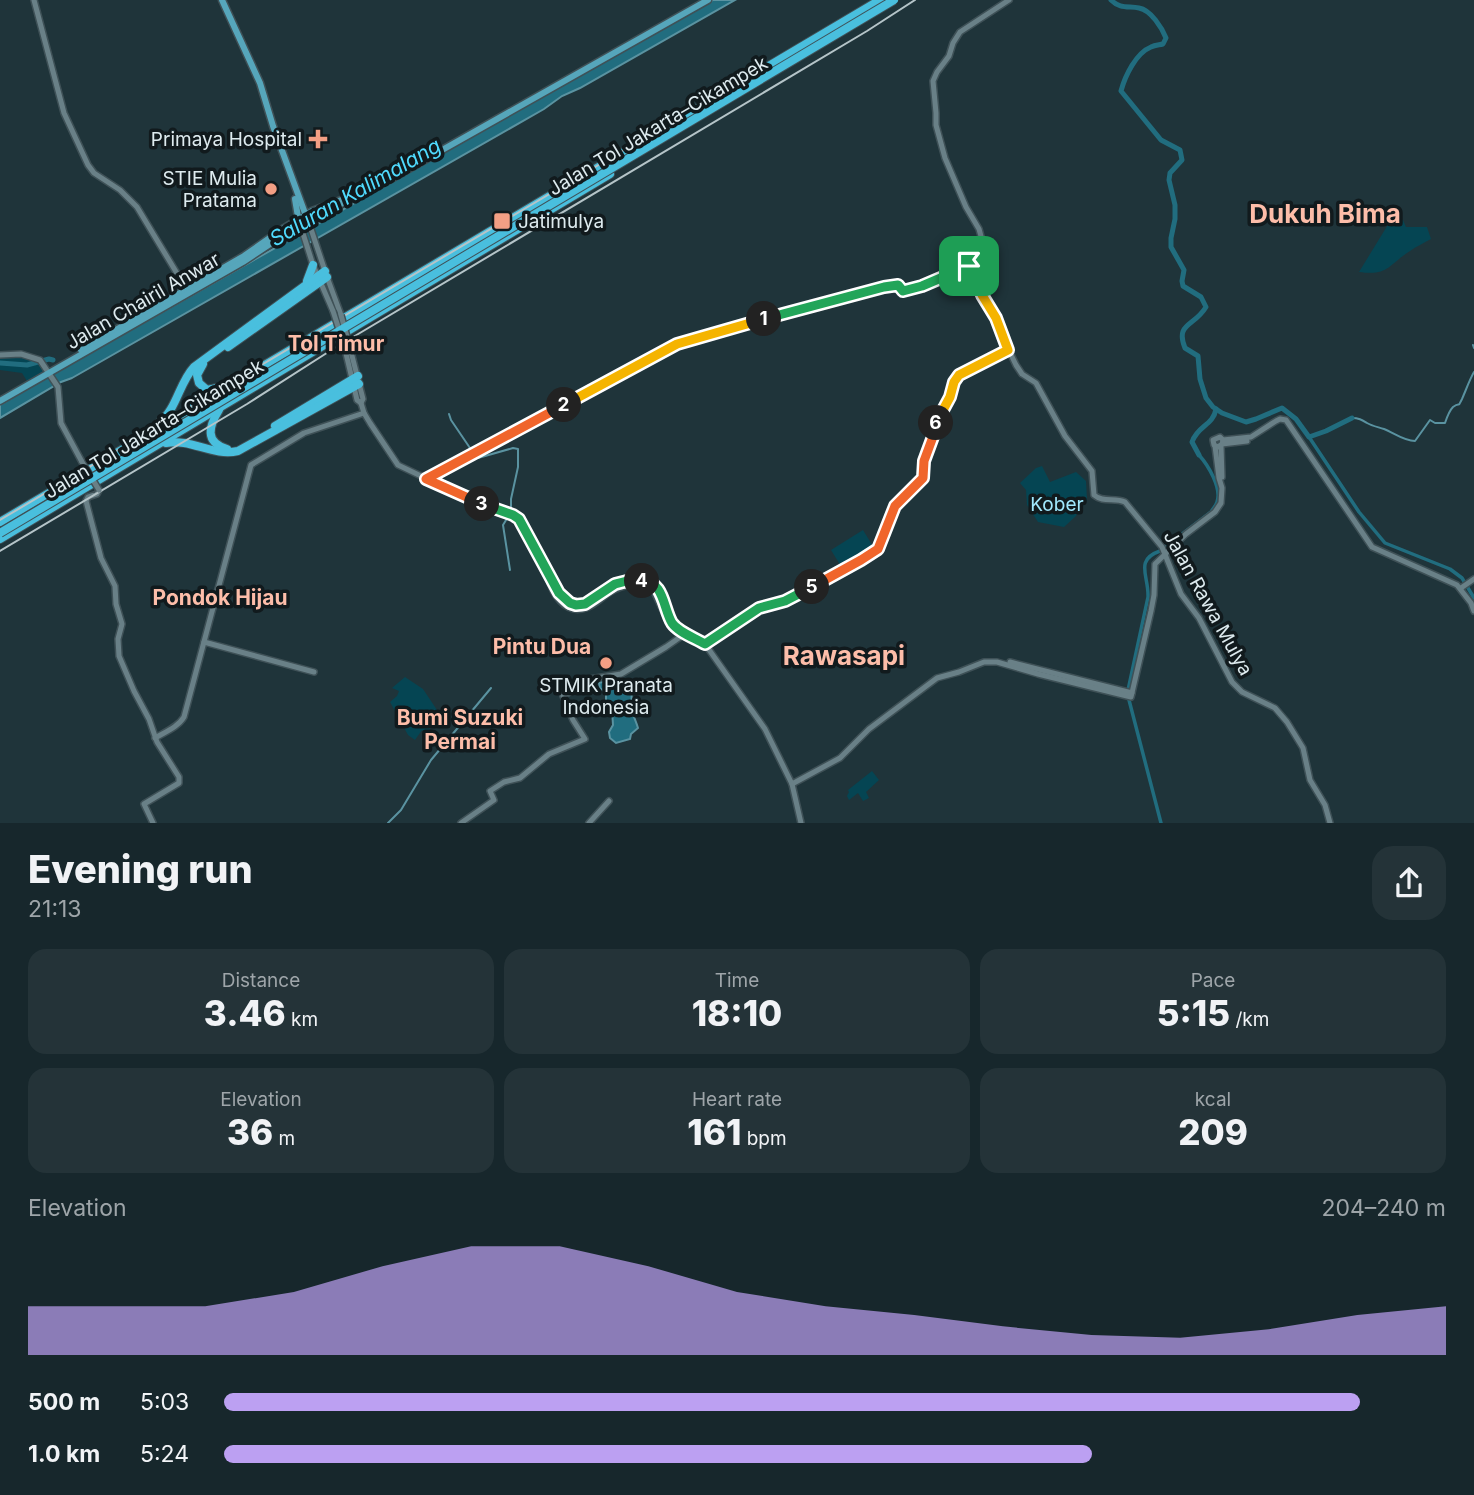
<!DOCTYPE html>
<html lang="en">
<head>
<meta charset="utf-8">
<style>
  body { margin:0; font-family:Inter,sans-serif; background:#243338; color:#f1f3f6; height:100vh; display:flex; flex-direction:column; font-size:26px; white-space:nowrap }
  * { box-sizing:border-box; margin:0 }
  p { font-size:23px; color:#9ea5a9 }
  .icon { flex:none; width:38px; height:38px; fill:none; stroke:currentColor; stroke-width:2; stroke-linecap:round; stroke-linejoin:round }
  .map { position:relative; height:823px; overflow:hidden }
  .sheet { display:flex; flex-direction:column; background:#17272c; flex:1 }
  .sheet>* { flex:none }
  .pin { position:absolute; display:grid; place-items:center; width:60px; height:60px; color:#fff; margin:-30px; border-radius:14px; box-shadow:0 4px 10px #0006 }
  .km { position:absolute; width:35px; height:35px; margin:-18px; border-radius:50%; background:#222; color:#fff; font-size:19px; line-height:35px; text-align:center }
  .round { display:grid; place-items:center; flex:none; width:74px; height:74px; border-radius:21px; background:#243338 }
  .headline { display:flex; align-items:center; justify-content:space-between; height:119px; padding:0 28px }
  h1 { font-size:38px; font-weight:800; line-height:52px }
  .stats { display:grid; grid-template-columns:repeat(3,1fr); gap:10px; height:119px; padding:7px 28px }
  .stats div { display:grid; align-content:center; border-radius:18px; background:#243338; text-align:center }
  .stats b { font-size:35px; font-weight:800 }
  .stats small { font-size:19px; font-weight:400 }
  .stats p { font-size:19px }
  .chart { height:196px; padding:14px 28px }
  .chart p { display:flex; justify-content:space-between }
  .chart svg { width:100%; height:126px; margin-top:7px; fill:#bca0f2; opacity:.7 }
  ul { padding:0 28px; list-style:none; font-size:23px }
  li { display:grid; grid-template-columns:112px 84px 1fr; align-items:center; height:52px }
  li i { height:18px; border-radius:9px; background:#bca0f2 }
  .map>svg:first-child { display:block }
  .green { fill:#054553 }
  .water { fill:#216d7f; stroke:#5a93a1; stroke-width:2 }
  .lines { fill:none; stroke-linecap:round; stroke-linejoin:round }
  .stream { stroke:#5a93a1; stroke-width:2 }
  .canal { stroke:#216d7f; stroke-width:3.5 }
  .river { stroke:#216d7f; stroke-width:5 }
  .secondary-casing { stroke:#3f5157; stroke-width:8 }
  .primary-casing { stroke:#3f5157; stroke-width:9 }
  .highway-casing { stroke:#3f5157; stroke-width:10 }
  .secondary { stroke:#698087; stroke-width:5 }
  .primary { stroke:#56a6bb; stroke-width:6 }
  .highway { stroke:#49bfde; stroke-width:8 }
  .tram { stroke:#b5c4c8; stroke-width:2 }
  .rail { stroke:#b5c4c8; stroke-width:2 }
  .secondary-bridge-casing { stroke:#3f5157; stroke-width:8; stroke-linecap:butt }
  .highway-bridge-casing { stroke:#3f5157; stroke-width:10; stroke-linecap:butt }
  .secondary-bridge { stroke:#698087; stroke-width:5 }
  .highway-bridge { stroke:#49bfde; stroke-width:8 }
  .split-1-casing { stroke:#fff; stroke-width:14 }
  .split-2-casing { stroke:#fff; stroke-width:14 }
  .split-3-casing { stroke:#fff; stroke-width:14 }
  .split-4-casing { stroke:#fff; stroke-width:14 }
  .split-5-casing { stroke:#fff; stroke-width:14 }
  .split-6-casing { stroke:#fff; stroke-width:14 }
  .split-7-casing { stroke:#fff; stroke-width:14 }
  .split-1 { stroke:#22a559; stroke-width:9 }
  .split-2 { stroke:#f5b400; stroke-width:9 }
  .split-3 { stroke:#f0652b; stroke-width:9 }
  .split-4 { stroke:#22a559; stroke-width:9 }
  .split-5 { stroke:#22a559; stroke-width:9 }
  .split-6 { stroke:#f0652b; stroke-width:9 }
  .split-7 { stroke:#f5b400; stroke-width:9 }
  .poi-dot { fill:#f39f84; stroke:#111a1d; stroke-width:2.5 }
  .labels { text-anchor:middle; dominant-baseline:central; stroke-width:7; stroke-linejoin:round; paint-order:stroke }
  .street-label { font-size:19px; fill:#deebef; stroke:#111a1d }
  .poi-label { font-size:19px; fill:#deebef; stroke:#111a1d; text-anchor:end }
  .park-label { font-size:19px; fill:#a1e8fd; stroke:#111a1d }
  .water-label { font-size:21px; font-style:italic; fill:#50dbfe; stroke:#111a1d }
  .neighbourhood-label { font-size:21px; font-weight:bold; fill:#fdbda9; stroke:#111a1d }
  .district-label { font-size:26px; font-weight:bold; fill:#fdbda9; stroke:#111a1d }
</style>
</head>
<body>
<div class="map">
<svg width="1474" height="823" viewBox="0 0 1474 823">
  <rect width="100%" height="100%" fill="#1f343a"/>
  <!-- green -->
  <g class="green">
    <path d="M1397,218L1403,220L1406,227H1427L1431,239C1424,243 1417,246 1410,251C1388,265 1389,276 1359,272L1389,223Z"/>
    <polygon points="0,355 38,358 47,370 27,381 22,373 0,370"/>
    <polygon points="1042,466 1050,482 1076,472 1086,481 1087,500 1076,516 1064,527 1038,522 1027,505 1026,490 1020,483 1036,468"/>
    <polygon points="863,530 874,548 842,568 831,550"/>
    <polygon points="405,677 423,689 439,713 427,734 422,730 415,740 408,735 390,702 397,696 399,691 392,688"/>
    <polygon points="872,771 879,780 866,792 869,798 863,801 858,793 849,800 847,796 849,792 848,790"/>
  </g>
  <!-- water -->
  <g class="water">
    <path d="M713,0H735L580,88L562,96L544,109C386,198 229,288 72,378L61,382L0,418V405L42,380Z"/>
    <path d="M613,679L616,681H624C637,698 629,694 632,710C633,716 636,721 638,728L631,734L630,739L616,743L610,738L609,732L613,725L612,709L606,704V693L600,688L599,683Z"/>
  </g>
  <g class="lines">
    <!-- stream -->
    <g class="stream">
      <polyline points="1473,345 1474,348"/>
      <polyline points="449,414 451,420 472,451"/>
      <path d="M1352,418C1359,418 1362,420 1367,423C1372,426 1378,427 1384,429C1394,433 1404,441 1415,441L1430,420L1435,423H1445C1447,417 1449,411 1453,407C1461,401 1457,409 1462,399C1466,390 1469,381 1474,372"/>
      <polyline points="475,456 478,458 513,448 518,449 518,467 511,499 511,512 503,525 510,570"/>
      <polyline points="388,823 401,810 431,760 491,688"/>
    </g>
    <!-- canal -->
    <g class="canal">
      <polyline points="1309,437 1359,512 1385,543 1450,569 1462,578 1474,598"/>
      <path d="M1161,823L1129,700L1128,690L1148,597C1149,576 1134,560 1160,551L1211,512C1213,508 1216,506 1217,502C1222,488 1208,465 1199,455"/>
    </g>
    <!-- river -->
    <g class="river">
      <path d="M1111,0C1120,9 1128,6 1139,8C1151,10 1162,28 1166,38L1163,44C1159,45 1155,45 1151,47C1136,53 1125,76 1121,91L1161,140L1180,150L1182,160L1170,173L1169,180L1175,205V219L1171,238V247L1184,270L1182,281L1183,286L1201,297L1206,307C1194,327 1175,323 1185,348L1198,356L1200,379L1206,398L1213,407L1222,413L1246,422L1256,419L1282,408L1296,419L1309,437L1326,431L1352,418"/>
      <polyline points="0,363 27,365 49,359 53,360"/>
      <path d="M1199,455L1192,442C1198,425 1213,426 1216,409"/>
    </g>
    <defs>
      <g id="secondary">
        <polyline points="34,0 64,113 88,165 94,173 120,190 137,207 187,290"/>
        <polyline points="308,220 327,277 341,315"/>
        <polyline points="300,224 313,265 333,311"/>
        <path d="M969,266L982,295L996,318L1004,340L1016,365L1022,374L1036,383L1065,436L1092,471L1094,495C1103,503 1115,497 1125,502L1162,547L1181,594L1199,618L1232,682L1242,692L1275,708L1287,722L1303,748L1310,780L1325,805L1330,823"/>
        <polyline points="969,266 975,251 982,240 979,229 966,207 945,158 936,125 936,113 933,81 937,72 949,56 953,43 960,32 1009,0"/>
        <polyline points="349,344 363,399 361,403"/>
        <path d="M344,345L357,400L361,403L364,413L370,423L398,465L465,497L510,514L518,519L559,593C579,620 595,594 615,585C625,580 637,580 648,581L658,589L672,625"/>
        <polyline points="0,355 21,354 40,360 58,387 61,423 82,462"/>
        <polyline points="1223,440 1251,437 1276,421 1280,419 1286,420 1372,547 1457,585 1471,603 1474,611"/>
        <polyline points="1222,444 1223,440 1220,437 1213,440 1214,445 1218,447 1222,444 1247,441"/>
        <polyline points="1221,446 1222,477"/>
        <polyline points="426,479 677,344 716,332 884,287 898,285 903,291 922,286 969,266"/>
        <polyline points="99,490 97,494 88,497 86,501 101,558 115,586 116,604 122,624 118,639 119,656 134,691 149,719 157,742 179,777 179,783 144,804 153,823"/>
        <path d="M548,576C552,593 564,615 586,608C595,605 602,597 610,592C622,585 642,580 653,589L668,621L705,644L765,729L792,784L801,823"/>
        <polyline points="1461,588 1474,579"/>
        <polyline points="204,642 314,672"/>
        <polyline points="705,644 755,610 788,599 861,560 878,549 895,506 923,478 924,461 934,434 937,421 949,399 956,379 966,370 1008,350"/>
        <polyline points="1010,662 1132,693"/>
        <path d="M155,738C165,732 178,727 184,717L251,465L304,433L364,413"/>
        <polyline points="792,784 840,758 869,729 937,678 959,672 984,662 997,662 1038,674 1131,697 1151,611 1154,595 1155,564 1186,534 1215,512 1221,503 1222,488 1219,478 1215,446"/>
        <polyline points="461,823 494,800 490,791 504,782 520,778 549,754 585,739 573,720 563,696 590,679 621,674 666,647 686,633"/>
        <polyline points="589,823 609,801"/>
      </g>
      <g id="primary">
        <polyline points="222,0 260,83 273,126 306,216"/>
        <polyline points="295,199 299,223"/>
        <polyline points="81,350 244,256 284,228 312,211 344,199"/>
        <polyline points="0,401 243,262 300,224 389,180 708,0"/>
      </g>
      <g id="highway">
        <polyline points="307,281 313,265"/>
        <polyline points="228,347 327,277"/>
        <polyline points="203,364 197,375 199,383 207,390 217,388"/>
        <path d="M219,410C209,426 204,442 227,449"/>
        <path d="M159,423C177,409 179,383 194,367L325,271"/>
        <polyline points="275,426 358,376"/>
        <path d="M166,443C191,438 213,457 238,451L359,384"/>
        <polyline points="0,522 880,0"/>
        <polyline points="0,539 610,174"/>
      </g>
    </defs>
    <!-- secondary casing -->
    <use href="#secondary" class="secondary-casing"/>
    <!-- primary casing -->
    <use href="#primary" class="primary-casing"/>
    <!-- highway casing -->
    <use href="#highway" class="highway-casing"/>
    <!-- secondary -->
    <use href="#secondary" class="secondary"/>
    <!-- primary -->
    <use href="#primary" class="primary"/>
    <!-- highway -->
    <use href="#highway" class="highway"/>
    <!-- tram -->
    <polyline class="tram" points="0,520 639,141"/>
    <!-- rail -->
    <polyline class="rail" points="0,551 247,404 333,349 867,31 915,0"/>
    <defs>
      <g id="secondary-bridge">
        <polyline points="333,311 344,345"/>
        <polyline points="341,315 349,344"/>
        <polyline points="82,462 99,490"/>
      </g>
      <polyline id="highway-bridge" points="0,533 894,0"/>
    </defs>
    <!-- secondary-bridge casing -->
    <use href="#secondary-bridge" class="secondary-bridge-casing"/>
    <!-- highway-bridge casing -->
    <use href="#highway-bridge" class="highway-bridge-casing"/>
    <!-- secondary-bridge -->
    <use href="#secondary-bridge" class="secondary-bridge"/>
    <!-- highway-bridge -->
    <use href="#highway-bridge" class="highway-bridge"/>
  </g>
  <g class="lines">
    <defs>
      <polyline id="split-1" points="764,319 884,287 898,285 903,291 922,286 969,266"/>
      <polyline id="split-2" points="564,405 677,344 764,319"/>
      <polyline id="split-3" points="482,504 426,479 564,405"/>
      <polyline id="split-4" points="482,504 513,515 519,519 559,593 570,603 576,605 585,604 615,584 627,581 642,581"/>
      <path id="split-5" d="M642,581C664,581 663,608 672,623C678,632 695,638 705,644L759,608L785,601L812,587"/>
      <polyline id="split-6" points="812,587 861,560 878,549 895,506 923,478 924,461 934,434 936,423"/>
      <polyline id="split-7" points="936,423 950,397 954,382 959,375 1008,350 996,318 982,295 969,266"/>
    </defs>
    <!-- split-1 casing -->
    <use href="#split-1" class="split-1-casing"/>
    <!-- split-2 casing -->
    <use href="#split-2" class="split-2-casing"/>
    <!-- split-3 casing -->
    <use href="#split-3" class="split-3-casing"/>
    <!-- split-4 casing -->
    <use href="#split-4" class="split-4-casing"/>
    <!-- split-5 casing -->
    <use href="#split-5" class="split-5-casing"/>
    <!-- split-6 casing -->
    <use href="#split-6" class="split-6-casing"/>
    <!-- split-7 casing -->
    <use href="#split-7" class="split-7-casing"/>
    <!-- split-1 -->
    <use href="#split-1" class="split-1"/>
    <!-- split-2 -->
    <use href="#split-2" class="split-2"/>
    <!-- split-3 -->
    <use href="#split-3" class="split-3"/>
    <!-- split-4 -->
    <use href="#split-4" class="split-4"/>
    <!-- split-5 -->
    <use href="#split-5" class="split-5"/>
    <!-- split-6 -->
    <use href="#split-6" class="split-6"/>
    <!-- split-7 -->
    <use href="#split-7" class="split-7"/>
  </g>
  <!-- markers -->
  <g class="poi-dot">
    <path d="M314.5 128.5h7v7h7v7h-7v7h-7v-7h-7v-7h7z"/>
    <circle cx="271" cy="189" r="7"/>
    <rect x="493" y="212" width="18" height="18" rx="3.5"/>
    <circle cx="606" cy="663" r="7"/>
  </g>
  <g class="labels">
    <!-- street labels -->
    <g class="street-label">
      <text transform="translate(658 126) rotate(-31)">Jalan Tol Jakarta–Cikampek</text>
      <text transform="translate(143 301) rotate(-30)">Jalan Chairil Anwar</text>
      <text transform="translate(154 429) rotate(-31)">Jalan Tol Jakarta–Cikampek</text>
      <text transform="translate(1208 603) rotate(61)">Jalan Rawa Mulya</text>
    </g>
    <!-- poi labels -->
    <g class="poi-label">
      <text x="302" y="139">Primaya Hospital</text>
      <text x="257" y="178">STIE Mulia<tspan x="257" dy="22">Pratama</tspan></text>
      <text x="518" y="221" text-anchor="start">Jatimulya</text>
      <text x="606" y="685" text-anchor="middle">STMIK Pranata<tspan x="606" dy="22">Indonesia</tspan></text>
    </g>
    <!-- park labels -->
    <g class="park-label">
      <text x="1057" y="504">Kober</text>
    </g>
    <!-- water labels -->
    <g class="water-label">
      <text transform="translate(355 192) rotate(-30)">Saluran Kalimalang</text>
    </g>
    <!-- neighbourhood labels -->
    <g class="neighbourhood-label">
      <text x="336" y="343">Tol Timur</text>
      <text x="220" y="597">Pondok Hijau</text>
      <text x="542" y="646">Pintu Dua</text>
      <text x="460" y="717">Bumi Suzuki<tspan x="460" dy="24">Permai</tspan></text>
    </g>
    <!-- district labels -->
    <g class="district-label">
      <text x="1325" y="213">Dukuh Bima</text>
      <text x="844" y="655">Rawasapi</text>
    </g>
  </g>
</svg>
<div class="pin" style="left:969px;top:266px;background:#1e9e55"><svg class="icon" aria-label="arrive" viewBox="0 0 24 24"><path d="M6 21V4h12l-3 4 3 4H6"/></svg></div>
<b class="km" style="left:764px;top:319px">1</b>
<b class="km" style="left:564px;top:405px">2</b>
<b class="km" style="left:482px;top:504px">3</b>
<b class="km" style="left:642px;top:581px">4</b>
<b class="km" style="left:812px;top:587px">5</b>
<b class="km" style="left:936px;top:423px">6</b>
</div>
<section class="sheet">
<div class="headline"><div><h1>Evening run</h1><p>21:13</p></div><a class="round"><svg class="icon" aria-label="share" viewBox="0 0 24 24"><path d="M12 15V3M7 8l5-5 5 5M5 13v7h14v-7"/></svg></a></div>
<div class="stats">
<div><p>Distance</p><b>3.46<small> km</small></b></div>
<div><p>Time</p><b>18:10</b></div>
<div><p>Pace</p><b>5:15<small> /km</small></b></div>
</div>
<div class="stats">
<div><p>Elevation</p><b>36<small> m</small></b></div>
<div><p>Heart rate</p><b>161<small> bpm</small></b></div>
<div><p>kcal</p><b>209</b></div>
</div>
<div class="chart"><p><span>Elevation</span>204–240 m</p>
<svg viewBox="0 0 160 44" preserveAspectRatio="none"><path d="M0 44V27L10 27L20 27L30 22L40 13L50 6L60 6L70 13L80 22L90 27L100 30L110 34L120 37L130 38L140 35L150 30L160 27V44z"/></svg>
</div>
<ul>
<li><b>500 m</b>5:03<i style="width:93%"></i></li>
<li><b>1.0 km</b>5:24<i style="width:71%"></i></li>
</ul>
</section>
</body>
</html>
